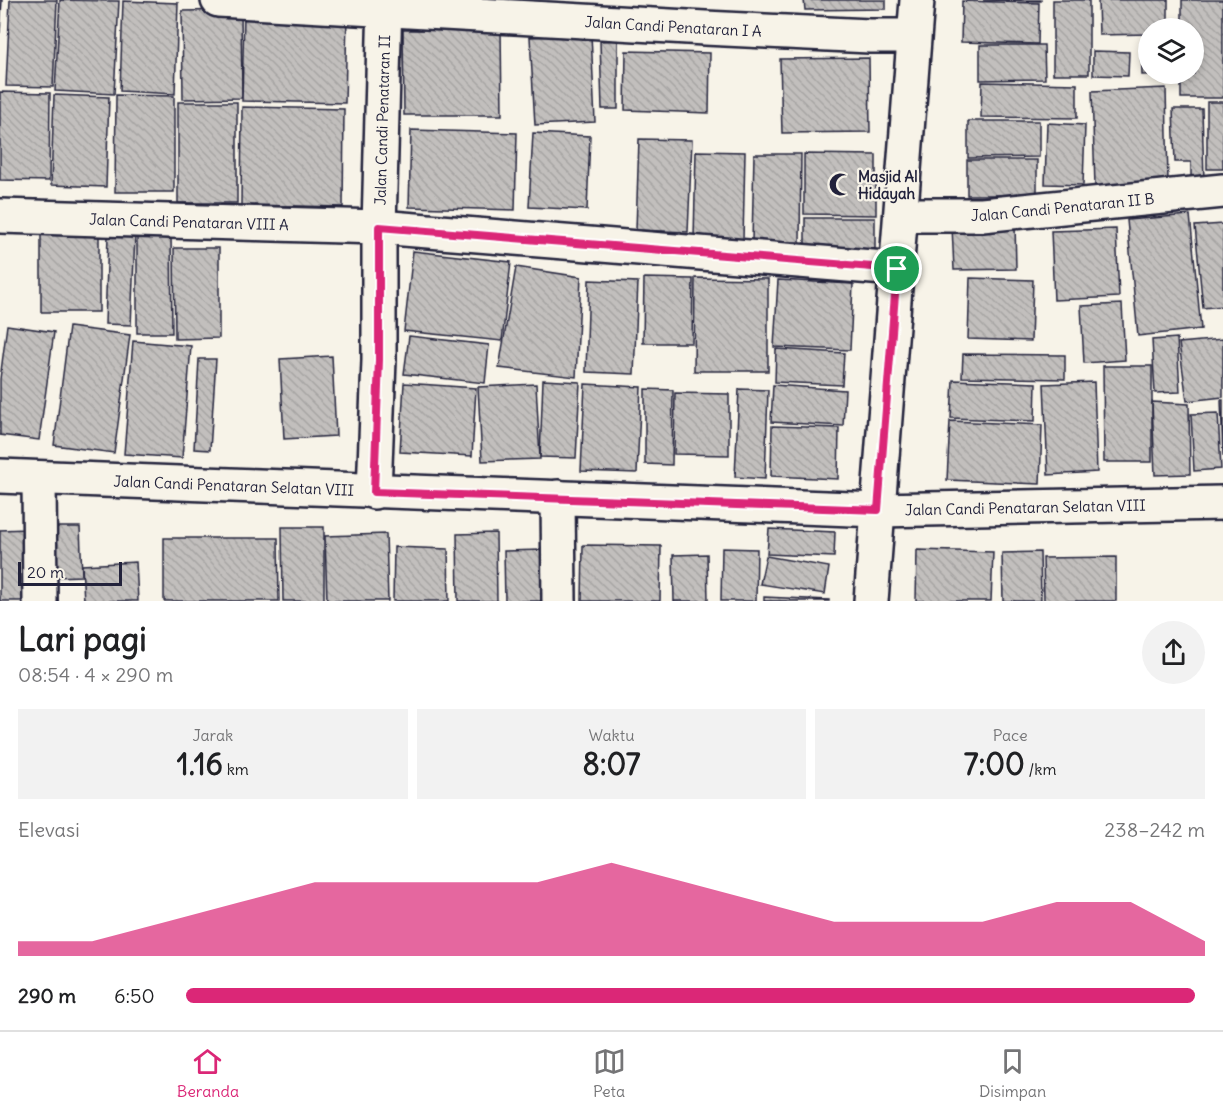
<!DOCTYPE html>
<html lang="id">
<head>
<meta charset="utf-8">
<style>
  body { margin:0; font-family:Delius,sans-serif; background:#f2f2f2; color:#202124; height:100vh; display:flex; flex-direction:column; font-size:22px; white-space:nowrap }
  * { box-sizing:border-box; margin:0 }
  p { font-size:20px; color:#757577 }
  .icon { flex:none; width:33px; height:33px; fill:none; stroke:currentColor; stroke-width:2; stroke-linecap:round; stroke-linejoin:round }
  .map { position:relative; height:601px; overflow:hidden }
  .drawer { display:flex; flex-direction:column; background:#fff; flex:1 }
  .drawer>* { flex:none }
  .buttons { position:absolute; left:1138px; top:18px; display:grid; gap:12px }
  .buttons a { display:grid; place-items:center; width:66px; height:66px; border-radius:50%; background:#fff; box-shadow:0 3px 9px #0003; font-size:30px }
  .scale { position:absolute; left:18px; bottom:15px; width:104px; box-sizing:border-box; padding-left:6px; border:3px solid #22223b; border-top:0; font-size:16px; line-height:21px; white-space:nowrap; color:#22223b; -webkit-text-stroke:4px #f7f3e8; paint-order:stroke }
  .pin { position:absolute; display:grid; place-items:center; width:51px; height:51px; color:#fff; margin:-26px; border:3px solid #fff; border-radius:50%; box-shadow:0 2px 6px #0007 }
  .round { display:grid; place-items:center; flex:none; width:63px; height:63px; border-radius:32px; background:#f2f2f2 }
  .overview { display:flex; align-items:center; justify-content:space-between; height:102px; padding:0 18px }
  h1 { font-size:33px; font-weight:700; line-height:45px }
  .stats { display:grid; grid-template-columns:repeat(3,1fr); gap:9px; height:102px; padding:6px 18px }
  .stats div { display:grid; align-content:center; border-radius:0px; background:#f2f2f2; text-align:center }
  .stats b { font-size:30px; font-weight:700 }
  .stats small { font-size:16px; font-weight:400 }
  .stats p { font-size:16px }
  .chart { height:168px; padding:12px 18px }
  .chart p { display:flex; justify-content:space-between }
  .chart svg { width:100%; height:108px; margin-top:6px; fill:#db2777; opacity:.7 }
  ul { padding:0 18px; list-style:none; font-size:20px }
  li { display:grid; grid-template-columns:96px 72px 1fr; align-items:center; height:45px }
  li i { height:15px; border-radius:8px; background:#db2777 }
  .tabs { display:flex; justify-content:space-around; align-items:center; height:84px; border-top:2px solid #e0e0e0; background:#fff; font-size:16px; color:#757577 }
  .tabs a { display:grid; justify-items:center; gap:3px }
  .tabs .current { color:#db2777 }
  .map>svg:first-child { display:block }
  .building { fill:url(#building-back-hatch); stroke:#22223b; stroke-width:1.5 }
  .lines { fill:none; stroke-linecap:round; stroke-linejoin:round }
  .minor-casing { stroke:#22223b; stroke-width:38 }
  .minor { stroke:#f7f3e8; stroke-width:33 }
  .route-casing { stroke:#fff; stroke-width:12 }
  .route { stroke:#db2777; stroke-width:8 }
  .labels { text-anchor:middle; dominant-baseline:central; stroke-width:4.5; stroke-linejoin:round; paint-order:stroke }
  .street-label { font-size:15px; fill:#22223b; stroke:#f7f3e8 }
  .poi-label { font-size:15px; font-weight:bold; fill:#22223b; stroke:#f7f3e8; text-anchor:start }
</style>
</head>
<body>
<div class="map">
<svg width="1223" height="601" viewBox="0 0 1223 601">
  <defs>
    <pattern id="building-back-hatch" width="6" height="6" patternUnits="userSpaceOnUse" patternTransform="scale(1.5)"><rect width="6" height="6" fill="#c2bfbd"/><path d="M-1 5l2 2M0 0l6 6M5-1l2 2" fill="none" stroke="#a6a4a3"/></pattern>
  </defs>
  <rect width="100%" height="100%" fill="#f7f3e8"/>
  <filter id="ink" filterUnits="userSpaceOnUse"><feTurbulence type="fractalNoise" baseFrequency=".0167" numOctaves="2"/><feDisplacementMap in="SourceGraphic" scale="12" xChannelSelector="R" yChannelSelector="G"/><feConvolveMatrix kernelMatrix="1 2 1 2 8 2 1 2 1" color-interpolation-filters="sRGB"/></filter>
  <g filter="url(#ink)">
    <!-- building -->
    <g class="building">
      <polygon points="0,0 2,0 0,33"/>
      <polygon points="10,0 57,0 53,87 6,86"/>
      <polygon points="60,0 119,1 114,94 55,91"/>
      <polygon points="804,0 886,0 886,9 805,10"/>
      <polygon points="983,0 1041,0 1041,1"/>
      <rect x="1053" y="0" width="36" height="74"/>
      <polygon points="1098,0 1168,0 1168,28 1149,28 1149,34 1099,35"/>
      <polygon points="1182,0 1223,0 1223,98 1181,98 1181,74 1194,74 1194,28 1182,28"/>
      <polygon points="123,1 178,3 175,94 120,91"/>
      <polygon points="962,1 1039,3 1038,44 961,42"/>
      <polygon points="241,10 242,98 183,99 182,11"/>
      <polygon points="244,13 347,16 345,103 242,101"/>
      <polygon points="501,29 502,115 404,115 403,30"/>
      <polygon points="591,34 595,122 535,125 530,37"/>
      <polygon points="618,40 618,109 602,109 600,41"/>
      <polygon points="980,45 1044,45 1045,79 980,80"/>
      <polygon points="1141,45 1149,45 1149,74 1172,74 1142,75"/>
      <polygon points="626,51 710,53 709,113 625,110"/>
      <polygon points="1093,51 1129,52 1128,76 1093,75"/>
      <polygon points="869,58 870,132 782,133 780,59"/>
      <polygon points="982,82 1077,84 1077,118 981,117"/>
      <polygon points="1166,88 1168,184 1095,186 1092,91"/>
      <polygon points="0,92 50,93 49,181 0,180"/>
      <polygon points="54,95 109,97 106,187 51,185"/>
      <polygon points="116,95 174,96 174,192 115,192"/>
      <rect x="178" y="102" width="59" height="101"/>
      <rect x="1207" y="102" width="16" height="67"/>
      <polygon points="242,107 344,109 343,207 241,205"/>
      <polygon points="1173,109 1202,109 1204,181 1191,181 1191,162 1175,162"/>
      <polygon points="968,121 1039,121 1039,157 968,158"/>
      <polygon points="1047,123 1085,125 1083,185 1045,184"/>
      <polygon points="411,130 517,133 515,210 409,207"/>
      <polygon points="533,133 590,136 587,210 529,207"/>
      <polygon points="639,139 692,140 688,232 636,230"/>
      <polygon points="696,151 745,152 743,240 694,239"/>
      <polygon points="754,154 801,154 800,242 752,242"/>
      <polygon points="804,154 876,155 876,215 804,214"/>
      <rect x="967" y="160" width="70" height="35"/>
      <polygon points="1190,215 1201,329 1138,336 1127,220"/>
      <polygon points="805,218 875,218 875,251 805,252"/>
      <polygon points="1015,224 1016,269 954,270 952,226"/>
      <polygon points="1223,224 1223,306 1203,308 1195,226"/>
      <polygon points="1116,229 1119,297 1054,300 1051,231"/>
      <rect x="41" y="232" width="58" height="80"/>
      <polygon points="171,232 172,333 137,333 137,233"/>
      <polygon points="108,236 135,236 131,325 105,324"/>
      <polygon points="174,248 219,248 219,338 175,339"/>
      <polygon points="413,251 511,262 502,341 404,331"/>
      <polygon points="516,267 581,277 576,377 499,368"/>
      <polygon points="644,278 693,279 692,343 643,343"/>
      <polygon points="695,278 768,279 768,371 694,371"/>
      <polygon points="970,278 1033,280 1031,341 968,339"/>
      <polygon points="589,280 638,282 634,374 586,372"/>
      <polygon points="778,280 853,284 850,350 774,347"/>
      <polygon points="1122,304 1125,360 1084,363 1081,306"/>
      <polygon points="7,325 54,332 39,440 0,435 0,379"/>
      <polygon points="69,327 130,335 114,453 54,445"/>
      <polygon points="409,336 489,345 485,383 404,374"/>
      <polygon points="1177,338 1180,392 1155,393 1152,340"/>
      <polygon points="1223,339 1223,397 1187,401 1179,343"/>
      <polygon points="133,341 191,346 182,458 124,454"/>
      <polygon points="776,349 844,353 842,385 775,382"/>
      <polygon points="963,354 1065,355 1065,379 962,377"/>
      <polygon points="332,356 336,436 284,439 280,359"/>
      <polygon points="199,359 216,359 210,450 194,449"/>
      <polygon points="1103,366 1152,366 1152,462 1104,462"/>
      <polygon points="543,380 580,382 576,458 540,457"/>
      <polygon points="953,380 1036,383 1035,421 951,418"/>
      <polygon points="1094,382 1097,472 1048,475 1044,384"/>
      <polygon points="404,383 476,388 472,456 400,452"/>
      <polygon points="536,384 540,459 482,461 478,387"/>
      <polygon points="585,384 641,387 637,473 581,471"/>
      <polygon points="773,385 845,390 843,426 771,422"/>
      <polygon points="645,389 673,390 672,465 645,464"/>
      <polygon points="739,389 768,390 765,479 735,477"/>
      <polygon points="675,393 729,394 729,455 674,454"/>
      <polygon points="1221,400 1223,400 1223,456"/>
      <polygon points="1152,402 1189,404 1190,474 1155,475"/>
      <polygon points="1218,413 1221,469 1194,471 1191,414"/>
      <polygon points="950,421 1042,425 1040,484 947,480"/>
      <polygon points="772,426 839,428 838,479 771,476"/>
      <polygon points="53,527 80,527 82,576 54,577"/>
      <polygon points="282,527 324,527 324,601 283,601"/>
      <polygon points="28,529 29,601 0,601 0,530"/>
      <polygon points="769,529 835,532 834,557 767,554"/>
      <polygon points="496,533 497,601 458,601 457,534"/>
      <polygon points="386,534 388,601 327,601 325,536"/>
      <polygon points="164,538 278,538 279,601 164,601"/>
      <polygon points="583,545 661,546 660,601 582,601"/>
      <polygon points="394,547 448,549 449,601 393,601"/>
      <polygon points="722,548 757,549 756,601 721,601"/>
      <polygon points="542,550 543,601 505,601 504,551"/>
      <polygon points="917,550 993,552 991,601 916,601"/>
      <polygon points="1040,552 1041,601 1003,601 1002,553"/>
      <polygon points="707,554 708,601 674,601 673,555"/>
      <polygon points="766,556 829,567 825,594 760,584"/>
      <polygon points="1116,557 1116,601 1044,601 1043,558"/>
      <polygon points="136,562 138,601 84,601 82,565"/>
      <polygon points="764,597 829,600 829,601 764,601"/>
    </g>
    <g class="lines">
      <defs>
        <g id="minor">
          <path id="s1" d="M218,0L705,28L870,36H913"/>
          <path id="s2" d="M901,215H982L1223,191"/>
          <path id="s3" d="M0,216L379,227L897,269"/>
          <path id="s4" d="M0,476L878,510L1223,503"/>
          <polyline points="39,478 40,601"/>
          <path id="s5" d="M374,492L379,360V227L385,0"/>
          <polyline points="558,497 559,601"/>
          <polyline points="871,601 917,0"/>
        </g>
      </defs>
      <!-- minor casing -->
      <use href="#minor" class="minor-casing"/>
      <!-- minor -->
      <use href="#minor" class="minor"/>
    </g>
  </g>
  <g class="lines" filter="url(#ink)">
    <defs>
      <polygon id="route" points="379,227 897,269 878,510 374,492 379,360"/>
    </defs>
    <!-- route casing -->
    <use href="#route" class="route-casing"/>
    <!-- route -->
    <use href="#route" class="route"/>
  </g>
  <!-- icons -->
  <defs>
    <symbol id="mosque-bare" viewBox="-9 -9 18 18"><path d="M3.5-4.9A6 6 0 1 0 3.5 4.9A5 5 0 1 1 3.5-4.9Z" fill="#22223b" stroke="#f7f3e8" stroke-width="2.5" paint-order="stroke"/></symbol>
  </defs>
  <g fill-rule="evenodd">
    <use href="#mosque-bare" x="824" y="168" width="33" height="33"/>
  </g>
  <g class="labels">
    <!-- street labels -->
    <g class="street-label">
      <text stroke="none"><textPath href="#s1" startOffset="456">Jalan Candi Penataran I A</textPath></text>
      <text stroke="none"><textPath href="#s5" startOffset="372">Jalan Candi Penataran II</textPath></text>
      <text stroke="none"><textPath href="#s2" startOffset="162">Jalan Candi Penataran II B</textPath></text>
      <text stroke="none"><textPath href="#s3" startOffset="189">Jalan Candi Penataran VIII A</textPath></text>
      <text stroke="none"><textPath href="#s4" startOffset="234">Jalan Candi Penataran Selatan VIII</textPath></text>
      <text stroke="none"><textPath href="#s4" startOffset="1026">Jalan Candi Penataran Selatan VIII</textPath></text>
    </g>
    <!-- poi labels -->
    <g class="poi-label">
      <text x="858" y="176">Masjid Al<tspan x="858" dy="17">Hidayah</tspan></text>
    </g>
  </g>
</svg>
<div class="buttons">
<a><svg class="icon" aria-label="layers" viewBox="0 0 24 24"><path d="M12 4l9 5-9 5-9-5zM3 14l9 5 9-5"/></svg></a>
</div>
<div class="scale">20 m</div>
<div class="pin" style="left:897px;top:269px;background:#1e9e55"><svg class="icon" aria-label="arrive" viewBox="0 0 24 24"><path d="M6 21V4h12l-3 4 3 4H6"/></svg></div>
</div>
<section class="drawer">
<div class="overview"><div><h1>Lari pagi</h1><p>08:54 · 4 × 290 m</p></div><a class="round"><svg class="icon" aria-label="share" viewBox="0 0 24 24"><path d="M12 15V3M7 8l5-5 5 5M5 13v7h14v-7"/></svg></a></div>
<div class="stats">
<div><p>Jarak</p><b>1.16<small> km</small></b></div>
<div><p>Waktu</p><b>8:07</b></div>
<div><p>Pace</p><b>7:00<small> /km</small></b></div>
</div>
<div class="chart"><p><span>Elevasi</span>238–242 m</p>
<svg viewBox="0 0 160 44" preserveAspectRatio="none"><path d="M0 44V38L10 38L20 30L30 22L40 14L50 14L60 14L70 14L80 6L90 14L100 22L110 30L120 30L130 30L140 22L150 22L160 38V44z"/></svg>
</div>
<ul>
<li><b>290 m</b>6:50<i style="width:99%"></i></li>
</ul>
</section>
<nav class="tabs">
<a class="current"><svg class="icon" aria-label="home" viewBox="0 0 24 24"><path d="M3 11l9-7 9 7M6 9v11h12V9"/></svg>Beranda</a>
<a><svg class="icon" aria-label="map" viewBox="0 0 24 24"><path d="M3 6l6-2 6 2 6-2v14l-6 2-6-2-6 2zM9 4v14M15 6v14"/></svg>Peta</a>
<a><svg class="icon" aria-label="saved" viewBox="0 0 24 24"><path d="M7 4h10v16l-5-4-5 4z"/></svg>Disimpan</a>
</nav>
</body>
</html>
